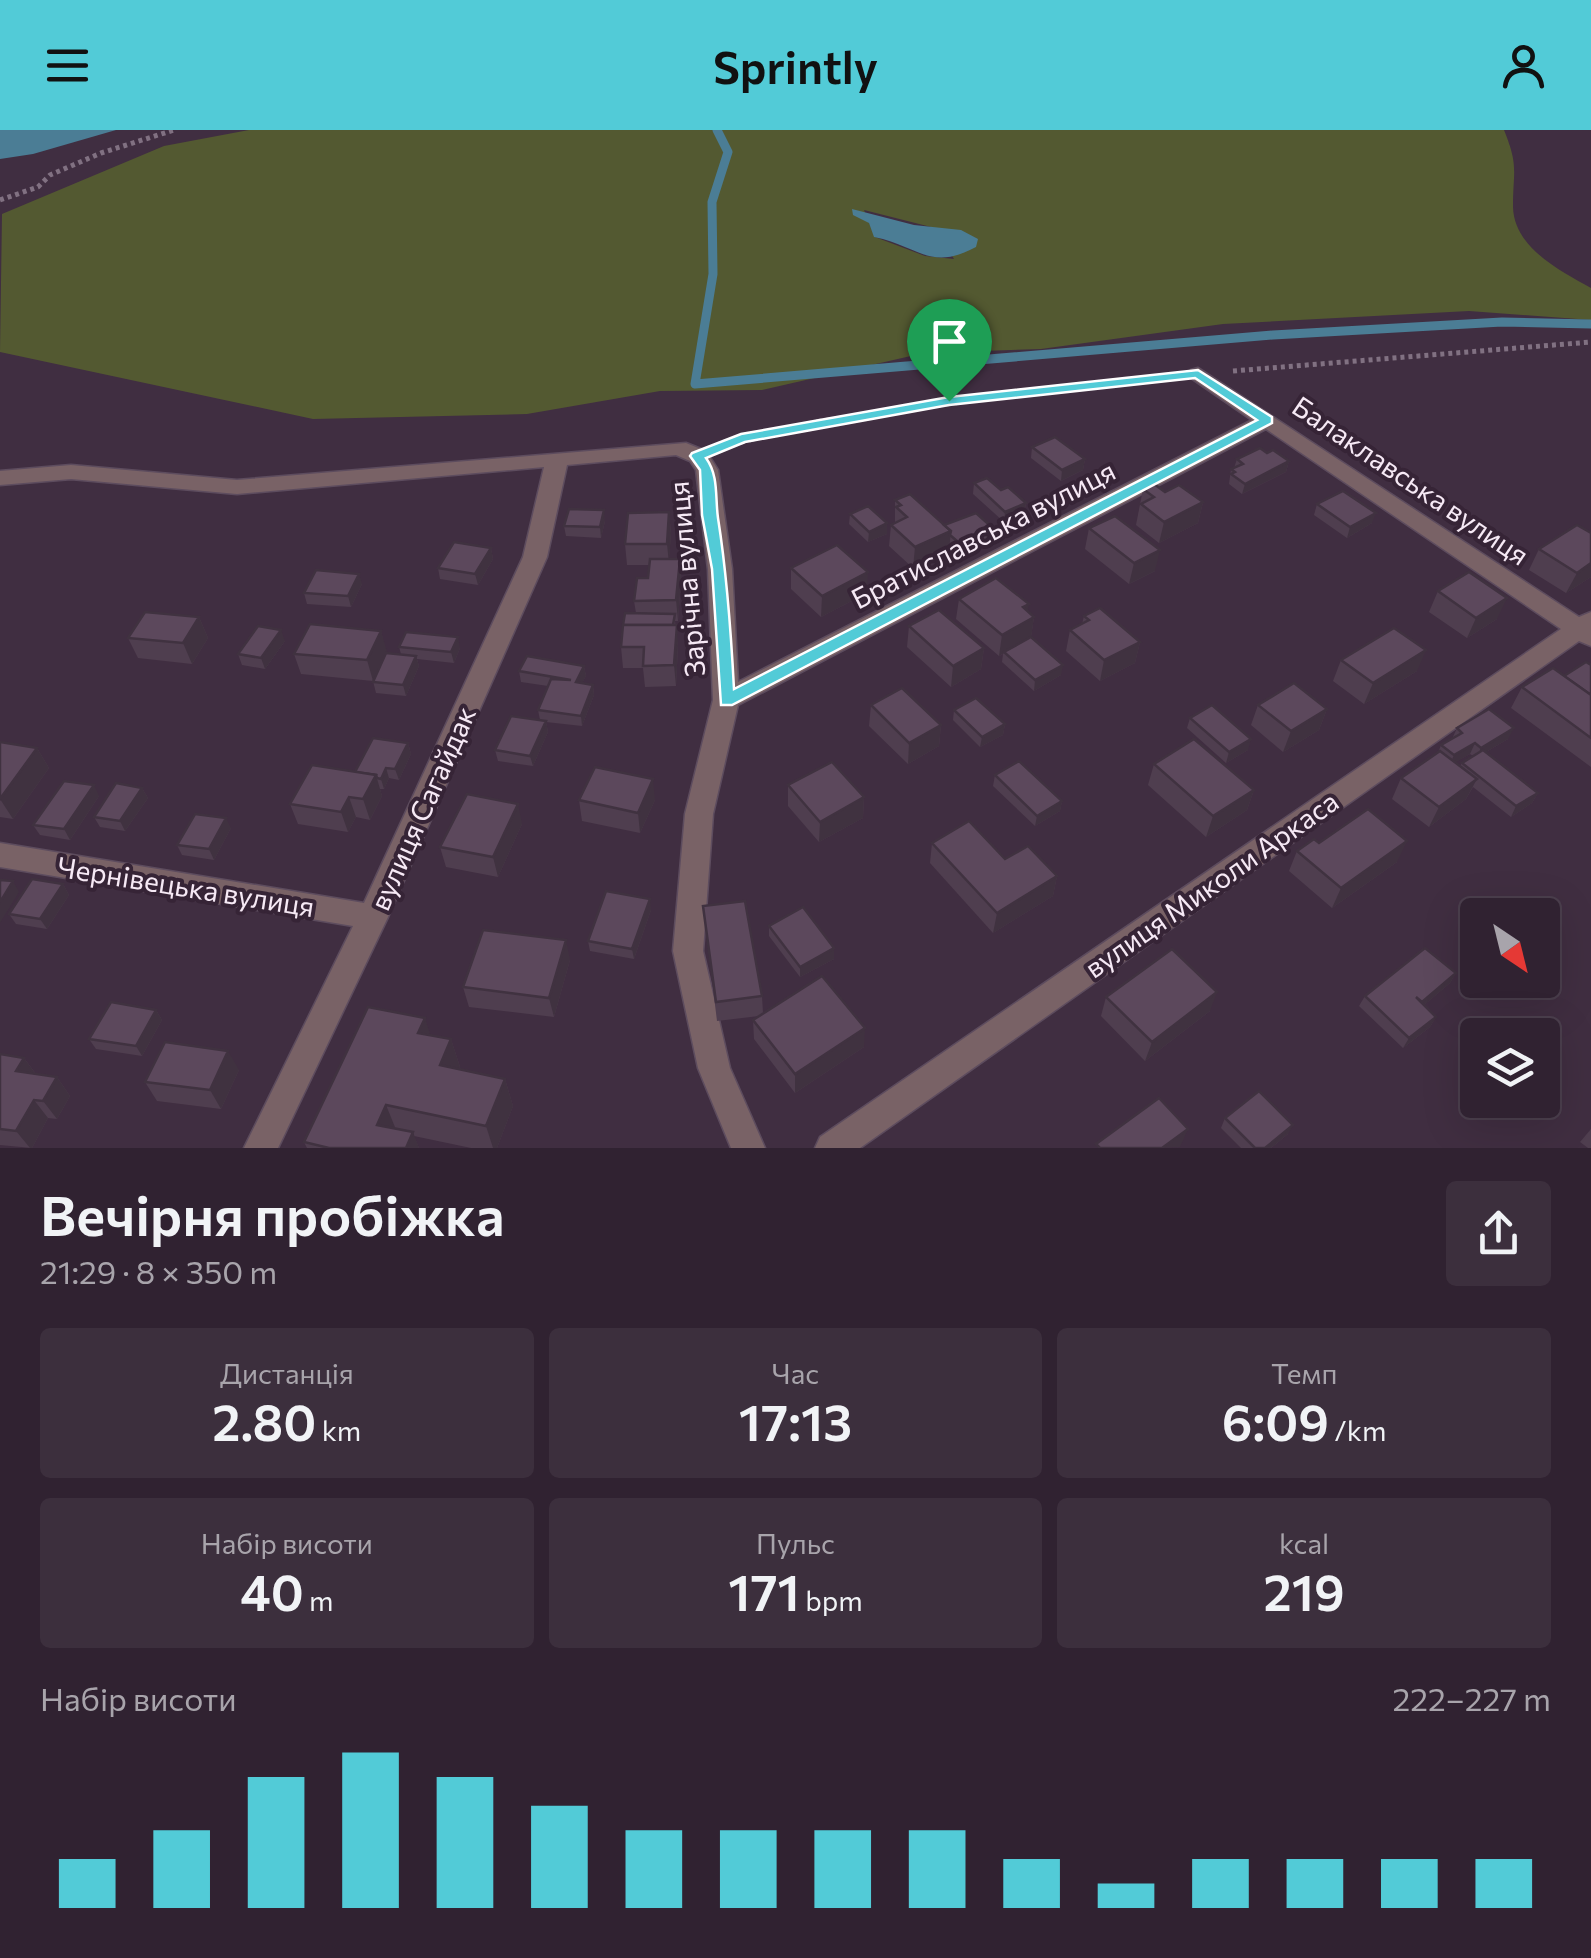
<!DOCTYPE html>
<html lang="uk">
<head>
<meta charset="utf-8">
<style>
  body { margin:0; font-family:Commissioner,sans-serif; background:#3c2f3d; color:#f1f3f6; height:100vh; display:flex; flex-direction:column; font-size:38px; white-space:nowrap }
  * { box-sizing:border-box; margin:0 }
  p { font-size:32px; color:#a8a4ab }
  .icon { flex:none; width:55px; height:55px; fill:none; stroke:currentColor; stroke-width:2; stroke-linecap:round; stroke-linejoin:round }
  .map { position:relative; height:1018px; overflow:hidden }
  .drawer { display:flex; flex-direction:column; background:#302231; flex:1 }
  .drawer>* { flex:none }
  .needle { width:65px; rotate:145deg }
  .fabs { position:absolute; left:1460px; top:768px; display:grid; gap:20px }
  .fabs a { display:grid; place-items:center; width:100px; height:100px; border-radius:10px; background:#302231; box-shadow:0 10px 40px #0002,0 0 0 2px #4b3f4d; font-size:50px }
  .pin { position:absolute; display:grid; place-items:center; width:85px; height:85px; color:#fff; margin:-102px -42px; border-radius:50% 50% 50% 0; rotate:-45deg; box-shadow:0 0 10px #0007 }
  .pin .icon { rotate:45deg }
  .round { display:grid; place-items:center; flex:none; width:105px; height:105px; border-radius:10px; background:#3c2f3d }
  .summary { display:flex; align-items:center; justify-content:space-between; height:170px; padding:0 40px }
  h1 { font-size:55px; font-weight:600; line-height:75px }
  .figures { display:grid; grid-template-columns:repeat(3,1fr); gap:15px; height:170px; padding:10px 40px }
  .figures div { display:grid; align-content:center; border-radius:10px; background:#3c2f3d; text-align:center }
  .figures b { font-size:50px; font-weight:600 }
  .figures small { font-size:28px; font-weight:400 }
  .figures p { font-size:28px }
  .chart { height:280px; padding:20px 40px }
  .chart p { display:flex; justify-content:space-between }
  .chart svg { width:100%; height:180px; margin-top:10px; stroke:#52cbd7; stroke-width:6 }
  header { display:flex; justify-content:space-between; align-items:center; height:130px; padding:0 40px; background:#52cbd7; color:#111; font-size:45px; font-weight:600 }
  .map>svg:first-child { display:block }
  .green { fill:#535931; fill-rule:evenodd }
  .water { fill:#4b7d95 }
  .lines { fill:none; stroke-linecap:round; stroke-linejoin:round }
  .stream { stroke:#4b7d95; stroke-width:9 }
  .minor-casing { stroke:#5d4c5e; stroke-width:3 }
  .path-far1 { stroke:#817182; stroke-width:5; stroke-dasharray:4 4; stroke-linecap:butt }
  .path { stroke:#817182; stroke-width:6; stroke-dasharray:5 5; stroke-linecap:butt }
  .minor { fill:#796266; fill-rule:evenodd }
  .wall { fill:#4f3e4f; fill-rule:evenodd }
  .shaded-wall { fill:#403240 }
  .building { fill:#5c485c; stroke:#403240; stroke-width:2.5 }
  .route { fill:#52cbd7; stroke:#fff; stroke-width:2.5; fill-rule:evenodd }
  .labels { text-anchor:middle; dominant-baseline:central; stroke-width:8; stroke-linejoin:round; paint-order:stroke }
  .street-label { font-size:28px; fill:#f6e9f5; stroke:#362436 }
</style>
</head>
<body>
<header><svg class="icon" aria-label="menu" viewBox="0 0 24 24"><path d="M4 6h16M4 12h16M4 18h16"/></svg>Sprintly<svg class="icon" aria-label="person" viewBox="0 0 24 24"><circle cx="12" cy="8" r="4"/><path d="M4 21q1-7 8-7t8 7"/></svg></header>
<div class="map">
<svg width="1591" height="1018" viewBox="0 0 1591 1018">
  <rect width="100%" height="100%" fill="#402e41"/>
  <!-- green -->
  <path class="green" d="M249,0H1504C1519,37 1513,40 1513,77C1514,118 1561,141 1591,158V190L1469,181L1223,194L1041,219L924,223L762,260L660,261L527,284L313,289L0,222L2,84L164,16ZM864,80L935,98L954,129L925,126L875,107Z"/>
  <!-- water -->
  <g class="water">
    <polygon points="0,0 116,0 33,24 0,29"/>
    <path d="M852,79L914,95L961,100L978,109L976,117C930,142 919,116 874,107L869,93L853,85Z"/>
  </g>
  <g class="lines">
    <!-- stream -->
    <polyline class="stream" points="717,0 728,22 712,72 713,144 695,254 1273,205 1502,192 1591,194"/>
    <defs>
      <polygon id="minor" points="1198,238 1579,487 1591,482 1591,516 1579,511 860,1018 815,1018 820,1007 1561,499 1266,299 738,575 713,684 703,821 730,938 765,1018 731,1018 698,938 673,821 685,684 713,570 708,439 696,340 690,331 676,325 567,335 547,427 388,787 278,1018 244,1018 353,796 0,737 0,713 364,773 523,427 544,337 237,364 71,349 0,355 0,341 71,335 237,350 686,313 706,321 718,340 732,439 738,552 1252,290 1191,248 1191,240"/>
    </defs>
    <!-- minor casing -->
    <use href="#minor" class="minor-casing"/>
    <!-- path-far1 -->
    <g class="path-far1">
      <polyline points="0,70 38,57 50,45 101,23 174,0"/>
      <polyline points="1233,241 1591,212"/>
      <polyline points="1026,262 1176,246"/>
    </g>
    <!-- path -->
    <polyline class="path" points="720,317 818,292 1047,259"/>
    <!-- minor -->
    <use href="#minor" class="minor"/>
  </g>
  <!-- wall -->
  <g class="wall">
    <polygon points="1032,317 1085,329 1083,340 1061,351 1031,328"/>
    <polygon points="1267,323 1289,331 1286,342 1242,364 1229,354 1231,339 1234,338 1237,329"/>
    <polygon points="974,353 1001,360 1026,373 1024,384 1004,392 973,364"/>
    <polygon points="1143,359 1165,362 1203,372 1198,393 1159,413 1136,395"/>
    <polygon points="895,370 944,395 976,383 994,410 986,415 982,411 969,417 968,425 963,428 949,416 949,421 913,438 889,416 891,395 895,393"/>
    <polygon points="1317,374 1372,393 1347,408 1314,385"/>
    <polygon points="669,382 671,403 669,429 680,429 681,450 678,491 675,491 678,516 676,556 645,557 643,538 623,538 621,517 636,483 634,471 648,448 649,435 627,435 625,414"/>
    <polygon points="850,384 887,404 868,412 849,394"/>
    <polygon points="605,391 601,408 566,406 564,396"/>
    <polygon points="1089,398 1155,441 1129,454 1085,419"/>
    <polygon points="1591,403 1591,447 1566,463 1529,440 1539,419"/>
    <polygon points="491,418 493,429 478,455 440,449 438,438"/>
    <polygon points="791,438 867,463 821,487 791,459"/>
    <polygon points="362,454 351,477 307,474 304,463"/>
    <polygon points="1438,461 1497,489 1467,508 1429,482"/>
    <polygon points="959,469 1028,481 1034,487 1031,507 1061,545 1034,561 1002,532 1003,524 999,526 956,489"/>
    <polygon points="1084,486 1140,512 1135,533 1100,551 1066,521 1070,500 1082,494"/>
    <polygon points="199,487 208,508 192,534 138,528 128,508"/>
    <polygon points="909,496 984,518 981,539 951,557 907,517"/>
    <polygon points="381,501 386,523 401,524 399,517 460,518 454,533 417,529 419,536 406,566 376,563 373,551 301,544 294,524"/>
    <polygon points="285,511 265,539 242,535 238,524"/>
    <polygon points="1341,530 1417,541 1364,574 1333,551"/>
    <polygon points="1591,535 1591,637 1511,578 1522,557 1564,546"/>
    <polygon points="584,536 586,546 582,553 593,555 594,565 582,596 546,592 548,602 533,636 498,631 495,620 540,590 538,580 548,556 521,552 519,541"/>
    <polygon points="871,575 941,595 939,616 908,634 869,596"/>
    <polygon points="1258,575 1327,579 1319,600 1283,622 1251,595"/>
    <polygon points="954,580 1005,594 1003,605 980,617 953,590"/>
    <polygon points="1190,588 1248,620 1226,633 1187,598"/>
    <path d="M1457,598L1508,609L1486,622L1538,663L1532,673L1511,687L1473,657L1466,669L1429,697L1392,669L1401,648L1438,623L1441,615L1452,609ZM1470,624L1473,626L1462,633L1460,636L1455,632Z"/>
    <polygon points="0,612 37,618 49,638 13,689 0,687"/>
    <polygon points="408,613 411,624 399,650 389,648 384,659 380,659 382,666 370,690 356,687 348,702 298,694 290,674 355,642"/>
    <polygon points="1154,634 1254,660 1247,680 1206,707 1148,655"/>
    <polygon points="995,645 1062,671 1060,681 1035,696 993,656"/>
    <polygon points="788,655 864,667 863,688 819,712 788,676"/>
    <polygon points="142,658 148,668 125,701 100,697 94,687"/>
    <polygon points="99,666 70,710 40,705 33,695"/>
    <polygon points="579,670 655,670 640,703 582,691"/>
    <polygon points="522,694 498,747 446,737 440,717"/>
    <polygon points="231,698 214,730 182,725 177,715"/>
    <polygon points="932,713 1005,729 1057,746 1053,766 993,803 930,733"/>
    <polygon points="1319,713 1397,732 1332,778 1289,741 1297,721"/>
    <polygon points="63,754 69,765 47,799 16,794 9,784"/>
    <polygon points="703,776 762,866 763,883 864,917 795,963 754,909 753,890 759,886 717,891"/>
    <polygon points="651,780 634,829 590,821 588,811"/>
    <polygon points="769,796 834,829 800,847 769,806"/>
    <polygon points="570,830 554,887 469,877 463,857"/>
    <polygon points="1456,843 1450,853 1424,875 1436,887 1430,897 1403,918 1359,876 1365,866"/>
    <polygon points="1106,867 1210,881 1145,931 1101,886"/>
    <polygon points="156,880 162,890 142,926 96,919 89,909"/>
    <polygon points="431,905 451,909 460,937 459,939 505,949 513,976 497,1018 471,1018 414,1006 419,1018 307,1018 304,1012"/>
    <polygon points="0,924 24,928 36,944 57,947 70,966 57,989 48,988 32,1018 0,1015"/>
    <polygon points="239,940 221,979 157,971 145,952"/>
    <polygon points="1225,988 1288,1004 1271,1018 1241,1018 1221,998"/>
    <polygon points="1591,999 1591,1018 1588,1018 1580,1012"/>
  </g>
  <!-- shaded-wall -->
  <g class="shaded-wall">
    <polygon points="1085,329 1083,340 1061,351 1062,340"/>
    <polygon points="1289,331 1286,342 1242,364 1245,354"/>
    <polygon points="1203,372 1198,393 1159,413 1164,392"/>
    <polygon points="1026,373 1024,384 1004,392 1005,382"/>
    <polygon points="604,380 605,391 601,408 600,397"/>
    <polygon points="669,382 671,403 669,434 667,414"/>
    <polygon points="1376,383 1372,393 1347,408 1350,397"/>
    <polygon points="887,393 887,404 868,412 869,402"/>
    <polygon points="983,400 982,411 969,417 968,425 963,428 963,410"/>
    <polygon points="995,400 994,410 986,415 987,404"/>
    <polygon points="951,401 949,421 913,438 915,417"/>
    <polygon points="491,418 493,429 478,455 475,444"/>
    <polygon points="1160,420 1155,441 1129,454 1134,433"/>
    <polygon points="680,429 681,450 678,491 676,470"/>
    <polygon points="1591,433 1591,447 1566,463 1577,443"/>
    <polygon points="868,442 867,463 821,487 822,466"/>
    <polygon points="359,444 362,454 351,477 348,466"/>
    <polygon points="1507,468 1497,489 1467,508 1476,488"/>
    <polygon points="1029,474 1026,492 1034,487 1031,508 999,526 1002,505 1023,477"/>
    <polygon points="199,487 208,508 192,534 183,513"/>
    <polygon points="677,495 678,516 676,556 674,535"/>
    <polygon points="281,500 285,511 265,539 261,528"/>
    <polygon points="381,501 387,522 373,551 367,530"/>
    <polygon points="458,507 460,518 454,533 451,522"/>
    <polygon points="1140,512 1135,533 1100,551 1104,530"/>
    <polygon points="984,518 981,539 951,557 953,536"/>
    <polygon points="1426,520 1417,541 1364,574 1373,553"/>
    <polygon points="416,526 419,536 406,566 403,555"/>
    <polygon points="1063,535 1061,545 1034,561 1035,550"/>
    <polygon points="584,536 586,546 577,563 576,552"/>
    <polygon points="593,555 594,565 582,596 581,586"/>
    <polygon points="1327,579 1319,600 1283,622 1291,601"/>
    <polygon points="546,591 548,602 533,636 530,626"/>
    <polygon points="1005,594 1003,605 980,617 982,607"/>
    <polygon points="941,595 939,616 908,634 909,613"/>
    <polygon points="1514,598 1508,609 1476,628 1481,618"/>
    <polygon points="1251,609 1248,620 1226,633 1229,622"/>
    <polygon points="408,613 411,624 399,650 395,639"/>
    <polygon points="1475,613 1470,624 1449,636 1454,625"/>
    <polygon points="37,618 49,638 13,689 0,669"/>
    <polygon points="386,638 389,648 384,659 381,649"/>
    <polygon points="376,645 382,666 370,690 363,669"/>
    <polygon points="653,649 655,670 640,703 638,683"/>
    <polygon points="1477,649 1466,669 1429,697 1439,677"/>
    <polygon points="94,655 99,666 70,710 64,699"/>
    <polygon points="142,658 148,668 125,701 120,691"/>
    <polygon points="1254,660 1247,680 1206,707 1213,686"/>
    <polygon points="1538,663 1532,673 1511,687 1516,676"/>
    <polygon points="349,667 356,687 348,702 341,682"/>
    <polygon points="864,667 863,688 819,712 820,692"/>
    <polygon points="1062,671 1060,681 1035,696 1037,686"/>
    <polygon points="518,674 522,694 498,747 493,727"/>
    <polygon points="226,688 231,698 214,730 209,719"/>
    <polygon points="1407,711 1397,732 1332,778 1341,758"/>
    <polygon points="1057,746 1053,766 993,803 997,783"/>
    <polygon points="13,751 19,762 0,793 0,772"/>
    <polygon points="63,754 69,765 47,799 40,789"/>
    <polygon points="650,769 651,780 634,829 632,819"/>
    <polygon points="566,810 570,830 554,887 549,868"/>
    <polygon points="834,818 834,829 800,847 800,837"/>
    <polygon points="1456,843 1450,853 1416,882 1422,872"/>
    <polygon points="1217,862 1210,881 1145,931 1152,912"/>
    <polygon points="156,880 162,890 142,926 136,916"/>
    <polygon points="1436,887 1430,897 1403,918 1409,908"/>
    <polygon points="425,888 434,916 418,903"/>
    <polygon points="865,898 864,917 795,963 795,944"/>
    <polygon points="451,909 460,937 450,963 440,935"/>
    <polygon points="228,921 239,940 221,979 210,960"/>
    <polygon points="24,928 38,947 16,941"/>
    <polygon points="57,947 70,966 57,989 43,971"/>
    <polygon points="505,949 513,976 497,1018 493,1018 486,996"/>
    <polygon points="34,970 48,988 32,1018 30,1018 16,1001"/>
    <polygon points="386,975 397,1002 377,995"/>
    <polygon points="1293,995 1288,1004 1271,1018 1265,1018"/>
    <polygon points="1188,999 1180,1017 1162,1018"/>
    <polygon points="413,1002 419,1018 406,1018"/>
  </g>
  <!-- building -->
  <g class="building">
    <polygon points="1055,307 1085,329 1062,340 1032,317"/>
    <polygon points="1260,318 1267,323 1273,320 1289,331 1245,354 1231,344 1235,342 1231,339 1243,334 1237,329"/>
    <polygon points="987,348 1001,360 1008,357 1026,373 1005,382 974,353"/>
    <polygon points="1154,354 1165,362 1179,355 1203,372 1164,392 1141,374 1154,367 1143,359"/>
    <polygon points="1343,361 1376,383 1350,397 1317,374"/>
    <polygon points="910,364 951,401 915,417 891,395 907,387 896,377 901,375 895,370"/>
    <polygon points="868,376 887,393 869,402 850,384"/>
    <polygon points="569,379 604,380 600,397 564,396"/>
    <polygon points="669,382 667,414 625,414 628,383"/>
    <polygon points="976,383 995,400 987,404 983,400 963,410 969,415 964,417 950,405 951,401 944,395"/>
    <polygon points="1115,386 1160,420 1134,433 1089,398"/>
    <polygon points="1577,395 1591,403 1591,433 1577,443 1539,419"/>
    <polygon points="454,412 491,418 475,444 438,438"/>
    <polygon points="837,415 868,442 822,466 791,438"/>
    <polygon points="650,429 680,429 676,470 634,471 637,448 648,448"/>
    <polygon points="316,440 359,444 348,466 304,463"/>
    <polygon points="1469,442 1507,468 1476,488 1438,461"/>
    <polygon points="996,448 1029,474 1023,477 1034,487 1002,505 959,469"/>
    <polygon points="1100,478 1140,512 1104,530 1070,500 1089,490 1084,486"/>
    <polygon points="939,480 984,518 953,536 909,496"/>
    <polygon points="145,482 199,487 183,513 128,508"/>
    <polygon points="625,483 675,484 673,495 623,495"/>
    <polygon points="310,494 381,501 367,530 294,524"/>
    <polygon points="623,495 677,495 674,535 643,536 644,517 621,517"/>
    <polygon points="258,496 281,500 261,528 238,524"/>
    <polygon points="1394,498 1426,520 1373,553 1341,530"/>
    <polygon points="406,502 458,507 451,522 399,517"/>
    <polygon points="1031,507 1063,535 1035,550 1004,522"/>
    <polygon points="386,523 416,526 403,555 373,552"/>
    <polygon points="527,526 584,536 576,552 593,555 581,586 538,580 551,549 571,550 519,541"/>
    <polygon points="1586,532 1591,535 1591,565 1564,546"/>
    <polygon points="1553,538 1591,565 1591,608 1522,557"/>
    <polygon points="1294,553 1327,579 1291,601 1258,575"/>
    <polygon points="902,558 941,595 909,613 871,575"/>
    <polygon points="976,568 1005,594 982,607 954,580"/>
    <polygon points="1212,575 1251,609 1229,622 1190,588"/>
    <polygon points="1489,579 1514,598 1481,618 1475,613 1454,625 1441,615 1462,603 1457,598"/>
    <polygon points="511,586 546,591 530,626 495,620"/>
    <polygon points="373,608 408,613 395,639 386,638 381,649 377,648 376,645 355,642"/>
    <polygon points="1194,609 1254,660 1213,686 1154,634"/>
    <polygon points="0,612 37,618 0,669"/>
    <polygon points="1483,620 1538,663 1516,676 1462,633"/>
    <polygon points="1440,621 1477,649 1439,677 1401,648"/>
    <polygon points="1019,631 1062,671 1037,686 995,645"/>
    <polygon points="832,632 864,667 820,692 788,655"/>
    <polygon points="312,635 376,645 363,669 349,667 341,682 290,674"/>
    <polygon points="595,637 653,649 638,683 579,670"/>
    <polygon points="64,651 94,655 64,699 33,695"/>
    <polygon points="116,653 142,658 120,691 94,687"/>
    <polygon points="467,664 518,674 493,727 440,717"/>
    <polygon points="1368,679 1407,711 1341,758 1297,721 1314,709 1319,713"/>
    <polygon points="195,684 226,688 209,719 177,715"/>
    <polygon points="969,691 1005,729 1028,716 1057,746 997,783 932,713"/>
    <polygon points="32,749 63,754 40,789 9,784"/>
    <polygon points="0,750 13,751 0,772"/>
    <polygon points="606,761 650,769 632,819 588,811"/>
    <polygon points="745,771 762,866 716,872 703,776"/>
    <polygon points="803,777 834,818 800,837 769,796"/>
    <polygon points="483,800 566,810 549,868 463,857"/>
    <polygon points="1425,818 1456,843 1422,872 1416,867 1436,887 1409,908 1365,866"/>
    <polygon points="1172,819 1217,862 1152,912 1106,867"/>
    <polygon points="822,846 865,898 795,944 753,890"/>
    <polygon points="111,872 156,880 136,916 89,909"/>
    <polygon points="368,877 425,888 418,903 451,909 440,935 505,949 486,996 386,975 377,995 413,1002 406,1018 329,1018 304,1012"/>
    <polygon points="165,912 228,921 210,960 145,952"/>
    <polygon points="0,924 24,928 16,941 57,947 43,971 34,970 16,1001 0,999"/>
    <polygon points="1259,961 1293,995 1265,1018 1255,1018 1225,988"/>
    <polygon points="1159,968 1188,999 1162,1018 1100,1018 1096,1014"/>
  </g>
  <!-- route -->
  <path class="route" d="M1198,240L1272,287V293L732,575H721L712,439L702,385L700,340L690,326L692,323L741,304L949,267ZM1195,248L1257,290L734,559C731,501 727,445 718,388C715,367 719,346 706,328L745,312L949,275Z"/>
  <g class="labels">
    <!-- street labels -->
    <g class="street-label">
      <text transform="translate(1411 350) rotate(34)">Балаклавська вулиця</text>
      <text transform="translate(983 404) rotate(-27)">Братиславська вулиця</text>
      <text transform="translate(686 449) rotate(-95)">Зарічна вулиця</text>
      <text transform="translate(422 678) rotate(-66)">вулиця Сагайдак</text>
      <text transform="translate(1211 754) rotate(-35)">вулиця Миколи Аркаса</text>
      <text transform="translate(186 756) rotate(9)">Чернівецька вулиця</text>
    </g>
  </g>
</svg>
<div class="fabs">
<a><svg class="needle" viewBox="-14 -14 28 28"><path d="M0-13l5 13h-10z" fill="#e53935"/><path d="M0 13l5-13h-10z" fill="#a8a4ab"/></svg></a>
<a><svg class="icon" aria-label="layers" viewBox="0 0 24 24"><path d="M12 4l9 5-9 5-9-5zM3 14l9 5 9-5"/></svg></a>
</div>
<div class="pin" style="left:949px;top:271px;background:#1e9e55"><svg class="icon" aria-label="arrive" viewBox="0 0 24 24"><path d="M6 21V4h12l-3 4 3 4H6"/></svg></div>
</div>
<section class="drawer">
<div class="summary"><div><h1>Вечірня пробіжка</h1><p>21:29 · 8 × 350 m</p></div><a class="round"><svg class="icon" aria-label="share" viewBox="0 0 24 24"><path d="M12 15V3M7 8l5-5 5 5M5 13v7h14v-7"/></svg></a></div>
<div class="figures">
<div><p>Дистанція</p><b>2.80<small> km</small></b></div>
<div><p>Час</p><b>17:13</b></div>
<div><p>Темп</p><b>6:09<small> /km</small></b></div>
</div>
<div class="figures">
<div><p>Набір висоти</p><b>40<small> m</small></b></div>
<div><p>Пульс</p><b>171<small> bpm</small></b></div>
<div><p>kcal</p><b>219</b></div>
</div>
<div class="chart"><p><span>Набір висоти</span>222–227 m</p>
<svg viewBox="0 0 160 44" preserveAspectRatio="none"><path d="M5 44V32M15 44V25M25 44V12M35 44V6M45 44V12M55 44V19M65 44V25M75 44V25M85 44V25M95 44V25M105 44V32M115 44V38M125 44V32M135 44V32M145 44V32M155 44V32"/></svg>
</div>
</section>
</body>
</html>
